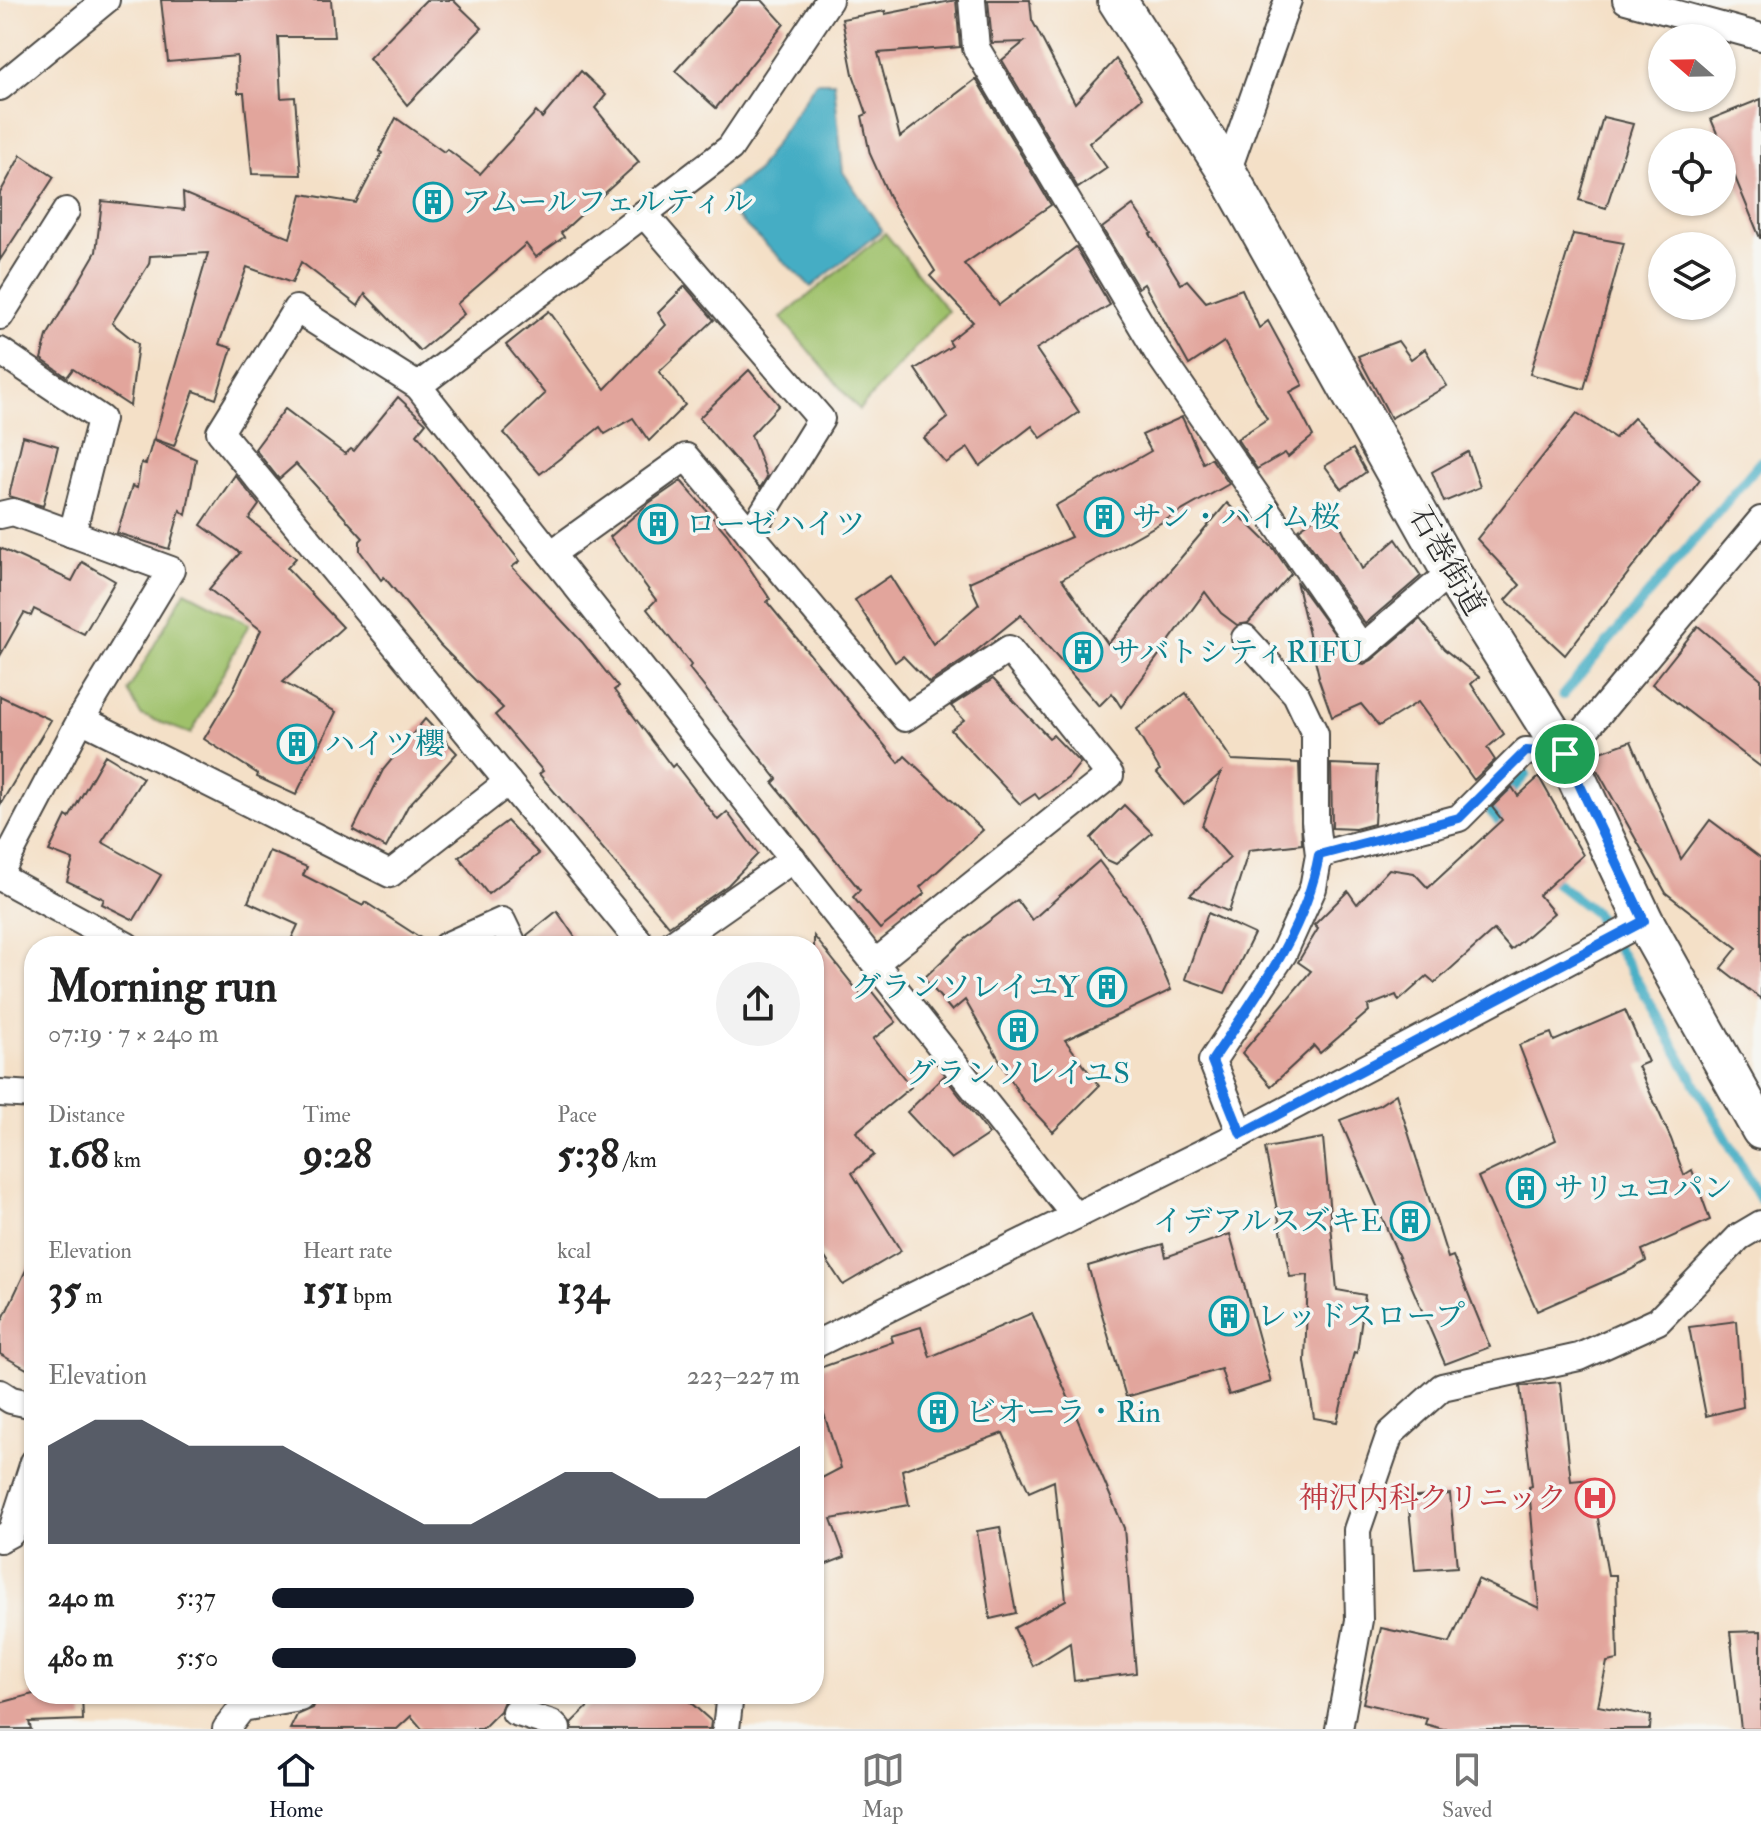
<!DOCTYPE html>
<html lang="en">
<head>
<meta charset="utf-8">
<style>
  body { margin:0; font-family:"IM FELL Double Pica","Noto Serif JP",serif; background:#f2f2f2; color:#222; height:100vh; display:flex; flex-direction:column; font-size:30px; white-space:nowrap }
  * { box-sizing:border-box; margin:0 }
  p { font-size:26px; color:#767676 }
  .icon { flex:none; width:44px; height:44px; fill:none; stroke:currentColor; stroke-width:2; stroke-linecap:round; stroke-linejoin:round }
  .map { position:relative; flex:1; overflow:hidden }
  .side { position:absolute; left:24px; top:936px; width:800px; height:768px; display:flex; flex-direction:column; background:#fff; border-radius:32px; box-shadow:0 2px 6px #0004 }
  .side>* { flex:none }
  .needle { width:52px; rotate:290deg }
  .fabs { position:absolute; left:1648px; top:24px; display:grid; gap:16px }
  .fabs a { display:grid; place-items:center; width:88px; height:88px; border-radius:50%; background:#fff; box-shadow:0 2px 6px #0004; font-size:40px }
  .pin { position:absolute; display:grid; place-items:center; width:68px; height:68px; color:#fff; margin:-34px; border:4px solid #fff; border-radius:50%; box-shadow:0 2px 8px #0007 }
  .round { display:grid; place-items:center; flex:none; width:84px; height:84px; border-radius:42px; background:#f2f2f2 }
  .head { display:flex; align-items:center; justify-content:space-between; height:136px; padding:0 24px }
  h1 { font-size:44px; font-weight:700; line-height:60px }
  .stats { display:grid; grid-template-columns:repeat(3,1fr); gap:12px; height:136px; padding:8px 24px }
  .stats div { display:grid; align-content:center }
  .stats b { font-size:40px; font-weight:700 }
  .stats small { font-size:22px; font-weight:400 }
  .stats p { font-size:22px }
  .chart { height:224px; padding:16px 24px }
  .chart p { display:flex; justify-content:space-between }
  .chart svg { width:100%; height:144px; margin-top:8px; fill:#111827; opacity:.7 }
  ul { padding:0 24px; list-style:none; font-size:26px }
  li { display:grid; grid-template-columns:128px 96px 1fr; align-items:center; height:60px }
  li i { height:20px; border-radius:10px; background:#111827 }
  .menu { display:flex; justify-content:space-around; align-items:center; height:112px; border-top:2px solid #e0e0e0; background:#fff; font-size:22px; color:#767676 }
  .menu a { display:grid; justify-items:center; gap:4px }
  .menu .on { color:#111827 }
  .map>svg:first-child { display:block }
  .green { fill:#9fc16a; stroke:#65764a; stroke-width:2 }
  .water { fill:#44adc4; stroke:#386c78; stroke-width:2 }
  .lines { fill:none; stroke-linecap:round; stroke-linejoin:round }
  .stream { stroke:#44adc4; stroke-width:10 }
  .building { fill:#e2a59c }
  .street-casing { stroke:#494642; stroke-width:30 }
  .secondary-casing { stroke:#494642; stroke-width:42 }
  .street { stroke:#fff; stroke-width:26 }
  .secondary { stroke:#fff; stroke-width:38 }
  .route-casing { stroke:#fff; stroke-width:16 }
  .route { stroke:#1a73e8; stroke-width:10 }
  .labels { text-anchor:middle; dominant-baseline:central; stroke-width:7; stroke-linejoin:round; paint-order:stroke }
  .culture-label { font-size:30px; fill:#0d838f; stroke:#f6f6f2; text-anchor:start }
  .street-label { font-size:30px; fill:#2b2b2b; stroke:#f6f6f2 }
  .health-label { font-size:30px; fill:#be3a42; stroke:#f6f6f2; text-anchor:end }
</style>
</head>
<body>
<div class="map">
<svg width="1761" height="1729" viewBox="0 0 1761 1729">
  <rect width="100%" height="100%" fill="#f6f6f2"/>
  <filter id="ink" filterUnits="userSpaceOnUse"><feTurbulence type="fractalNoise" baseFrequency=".0125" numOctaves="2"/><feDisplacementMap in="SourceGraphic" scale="16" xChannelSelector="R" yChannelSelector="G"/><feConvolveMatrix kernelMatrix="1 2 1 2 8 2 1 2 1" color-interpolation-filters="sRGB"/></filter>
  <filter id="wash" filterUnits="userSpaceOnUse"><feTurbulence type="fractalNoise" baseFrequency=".006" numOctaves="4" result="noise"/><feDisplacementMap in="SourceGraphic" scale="32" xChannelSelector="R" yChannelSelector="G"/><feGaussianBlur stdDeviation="1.8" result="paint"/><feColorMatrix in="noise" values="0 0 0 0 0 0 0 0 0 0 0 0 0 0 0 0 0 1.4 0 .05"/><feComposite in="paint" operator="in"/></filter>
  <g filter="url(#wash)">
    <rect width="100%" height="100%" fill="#f4e0c7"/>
    <!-- green -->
    <g class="green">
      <polygon points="885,233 948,311 859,410 781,318"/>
      <polygon points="185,591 249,624 191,734 141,715 128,691"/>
    </g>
    <!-- water -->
    <polygon class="water" points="816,82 834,82 843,172 882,230 811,287 730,211 726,194 756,172"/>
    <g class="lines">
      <!-- stream -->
      <g class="stream">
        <polyline points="1563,695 1761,461"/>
        <polyline points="1507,830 1491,812 1526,774"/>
        <polyline points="1546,875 1595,913 1628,965 1761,1200"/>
      </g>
    </g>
    <g id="blocks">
      <!-- building -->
      <g class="building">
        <polygon points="161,0 331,0 334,37 278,37 281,98 295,97 301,175 252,174 244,93 238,93 237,56 168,62"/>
        <polygon points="426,0 453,0 482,28 407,105 369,58"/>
        <polygon points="740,0 762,0 784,24 716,108 675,71"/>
        <polygon points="956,0 960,47 878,53 900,137 976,79 1051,205 964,264 999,305 1076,247 1110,305 1036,349 1079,412 1041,438 1032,426 980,466 968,448 946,463 924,438 948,418 915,369 952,346 949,341 973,322 930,276 935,271 892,203 870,154 862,116 867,114 853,74 842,19 885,11 885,14"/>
        <polygon points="988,0 1030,0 1032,20 1075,103 1116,59 1142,98 1089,143 1107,168 1078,188 1002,60 1024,42 992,43"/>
        <polygon points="581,71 606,95 595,108 639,162 561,233 564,237 536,257 526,244 457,304 464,314 420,351 365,294 358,306 301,262 292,283 247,267 219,344 232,348 216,399 194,391 174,446 154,439 208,253 150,256 149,264 112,323 138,344 130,406 73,369 67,377 41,359 47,336 96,252 102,201 184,210 183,193 290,238 302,194 356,203 382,153 379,151 396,118 444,152 447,149 480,174 536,112 542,118"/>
        <polygon points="1761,99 1761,238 1760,238 1711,119"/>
        <polygon points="1603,117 1633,124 1606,208 1579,200"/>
        <polygon points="21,155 54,177 0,260 0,193"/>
        <polygon points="1133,205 1152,233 1150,234 1181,284 1187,280 1206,302 1242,289 1259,328 1268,321 1303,385 1290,392 1313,436 1288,457 1285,453 1257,469 1237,439 1267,419 1224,342 1189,365 1144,284 1138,288 1102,228"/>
        <polygon points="1573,234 1624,243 1584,389 1530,374"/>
        <polygon points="685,286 714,320 659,372 685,405 649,441 633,418 605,434 600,427 540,474 504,433 545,394 506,345 549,311 605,389 666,325 658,313"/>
        <polygon points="1398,341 1411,359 1425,349 1447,386 1391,418 1358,356"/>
        <polygon points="749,370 779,405 751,435 767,477 760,488 699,418"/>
        <polygon points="398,397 426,423 417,434 520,561 512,567 582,642 618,687 614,690 672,767 675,764 718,820 727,812 758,854 728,885 669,926 539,774 543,771 495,715 503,708 440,645 384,577 381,580 360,551 360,541 363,538 296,464 279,479 255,449 285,409 345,454 351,449 354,451"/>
        <polygon points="1577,413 1615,438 1634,418 1700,480 1565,655 1506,600 1520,585 1477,539"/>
        <polygon points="1182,417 1203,463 1211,458 1229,484 1062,579 1108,644 1227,503 1274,549 1291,574 1248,623 1237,625 1221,613 1205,592 1121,707 1112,693 1099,706 1021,615 971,655 929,683 903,656 895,662 855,600 890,576 933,644 979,604 969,582 1071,537 1055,506 1151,451 1142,435"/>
        <polygon points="23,436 58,446 43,506 9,496"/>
        <polygon points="153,440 196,459 186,515 180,510 169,549 117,533 132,486 137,488 141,463 146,464"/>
        <polygon points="1353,449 1366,472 1342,489 1325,466"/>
        <polygon points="1468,452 1480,487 1444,502 1432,472"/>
        <polygon points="235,475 259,505 249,519 296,558 287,568 343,627 283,682 336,712 296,795 257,777 258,774 204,739 232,692 261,630 209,589 240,553 201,525"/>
        <polygon points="681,481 727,534 770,599 767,602 899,763 905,756 983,830 920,887 925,893 880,929 853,897 860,890 773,783 777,779 689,668 691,665 647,609 656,600 610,537 649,503"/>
        <polygon points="1331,506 1362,569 1396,539 1421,576 1365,624 1299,529"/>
        <polygon points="0,548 72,581 82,562 115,581 84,634 34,609 31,616 24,613 0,656"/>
        <polygon points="1296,581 1355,662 1364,664 1372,660 1420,619 1444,649 1479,677 1471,684 1504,734 1487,748 1495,760 1474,780 1418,702 1379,726 1361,704 1332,717 1318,677 1319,676"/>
        <polygon points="1698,626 1761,679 1761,767 1652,684"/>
        <polygon points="993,679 1049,738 1053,735 1080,763 1068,778 1039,799 1035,794 1020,804 951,730 964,720 951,706"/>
        <polygon points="1186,693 1232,760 1299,763 1302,844 1249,850 1229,912 1190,895 1230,858 1202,826 1221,773 1184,805 1157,773 1160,770 1136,730"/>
        <polygon points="0,696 51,720 0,805"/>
        <polygon points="425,719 457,753 408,806 386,848 353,830 383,770"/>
        <polygon points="1631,741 1681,859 1710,820 1761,858 1761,999 1721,968 1737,948 1666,893 1596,768 1590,756"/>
        <polygon points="105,755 143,778 102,842 161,875 134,920 102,904 104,899 67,881 73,860 49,851 66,816 69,818"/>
        <polygon points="1331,764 1377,766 1374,824 1355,829 1332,828"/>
        <polygon points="1539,777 1583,855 1539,895 1554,913 1511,950 1494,930 1435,983 1427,976 1399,1001 1396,995 1368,1006 1369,1011 1320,1053 1314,1046 1271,1086 1242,1053 1311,971 1298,962 1318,929 1314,925 1348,891 1357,904 1389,869 1414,873 1428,888 1502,820 1492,807 1512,787 1518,796"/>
        <polygon points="1124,805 1152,833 1116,864 1105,859 1091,838"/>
        <polygon points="507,821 539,854 488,894 459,857"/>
        <polygon points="269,851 307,867 303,875 363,906 365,902 430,944 430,946 288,946 298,925 248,902"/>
        <polygon points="1099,861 1139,914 1171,990 1065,1040 1099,1086 1053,1132 1022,1099 965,1000 952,1011 924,978 963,941 1017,900 1032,920"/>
        <polygon points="557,911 581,946 530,946 527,935"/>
        <polygon points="1208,913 1254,934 1225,993 1185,979"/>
        <polygon points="814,936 861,995 869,988 896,1022 873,1039 911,1087 856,1132 874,1155 852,1173 901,1251 843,1285 814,1241"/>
        <polygon points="1625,1010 1648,1062 1638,1066 1671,1139 1684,1175 1692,1170 1710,1220 1642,1250 1646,1261 1630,1270 1537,1311 1478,1177 1556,1140 1519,1045 1551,1033 1554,1041"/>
        <polygon points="944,1076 989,1134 951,1159 907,1112"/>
        <polygon points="1396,1094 1448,1258 1453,1256 1490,1347 1445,1364 1340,1120 1379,1105"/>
        <polygon points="1323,1138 1337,1290 1365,1295 1357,1353 1354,1352 1337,1422 1314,1418 1305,1362 1308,1275 1290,1277 1265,1148"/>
        <polygon points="1230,1234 1271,1382 1229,1395 1221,1369 1126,1397 1088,1266 1163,1244 1166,1257"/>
        <polygon points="34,1253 34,1373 0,1354 0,1325"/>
        <polygon points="1032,1313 1124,1528 1136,1673 1074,1681 1070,1643 1033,1666 1014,1628 1066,1600 1054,1481 1029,1492 1003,1433 902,1470 909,1505 831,1519 845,1557 814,1569 814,1482 841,1468 814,1382 814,1370 893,1342 891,1336 921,1327 930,1357"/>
        <polygon points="1737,1321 1743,1407 1706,1416 1689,1327"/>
        <polygon points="1560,1382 1571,1481 1591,1479 1608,1575 1616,1575 1618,1660 1607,1662 1598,1706 1651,1716 1650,1729 1443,1729 1425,1724 1427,1718 1363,1703 1381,1628 1450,1643 1478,1579 1539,1608 1529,1487 1532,1486 1520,1386"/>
        <polygon points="1450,1494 1457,1567 1415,1570 1408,1498"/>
        <polygon points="1000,1527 1016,1613 990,1619 977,1531"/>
        <polygon points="1761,1631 1761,1729 1741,1729 1730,1632"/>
        <polygon points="33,1694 82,1694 83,1720 29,1722 31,1729 0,1729 0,1703"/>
        <polygon points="319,1694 515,1694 504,1701 500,1711 482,1729 422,1729 411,1716 397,1729 290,1729 297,1715 313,1708"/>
        <polygon points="601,1694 681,1694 711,1721 710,1729 573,1729 571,1723"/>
      </g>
    </g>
  </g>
  <g filter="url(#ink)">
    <use href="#blocks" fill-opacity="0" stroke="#494642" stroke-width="2"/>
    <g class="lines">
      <defs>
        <g id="street">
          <polyline points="972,0 976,48 1158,353 1362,648 1451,572"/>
          <polyline points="1626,0 1761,37"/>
          <polyline points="0,87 106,0"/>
          <polyline points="1227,172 1288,0"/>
          <polyline points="644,214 821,419 750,534"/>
          <polyline points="0,316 66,211"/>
          <polyline points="0,351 101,419 72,534"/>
          <polyline points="418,386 730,148 829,0"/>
          <polyline points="0,515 13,512 171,570 81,719 0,873"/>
          <polyline points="551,554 686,457 905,718 1009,649 1110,775 875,963"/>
          <polyline points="81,719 390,874 508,782"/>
          <polyline points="1319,855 1459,818 1526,751 1565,754 1761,520"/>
          <polyline points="0,877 127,946"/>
          <polyline points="446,946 502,921 514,946"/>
          <polyline points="643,946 220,432 296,309 418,386 1075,1216"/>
          <polyline points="669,946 793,859"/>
          <polyline points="0,1093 34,1095"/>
          <polyline points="1241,1134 1212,1061 1283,954 1313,888 1319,855 1315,821 1315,734 1296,694 1245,638"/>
          <polyline points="814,1345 1241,1134 1644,921"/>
          <polyline points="0,1393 11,1400 34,1405"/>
          <polyline points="0,1539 11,1533 34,1462"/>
          <polyline points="515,1712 552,1724 557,1729"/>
          <polyline points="226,1729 242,1708 300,1698 303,1694"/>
          <polyline points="726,1729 730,1694"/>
          <polyline points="1339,1729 1359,1620 1357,1530 1390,1434 1442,1387 1579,1357 1658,1321 1739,1237 1761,1224"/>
        </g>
        <polyline id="secondary" points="1117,0 1227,172 1451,572 1565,754 1644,921 1761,1130"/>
      </defs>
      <!-- street casing -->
      <use href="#street" class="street-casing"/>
      <!-- secondary casing -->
      <use href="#secondary" class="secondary-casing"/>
      <!-- street -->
      <use href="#street" class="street"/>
      <!-- secondary -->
      <use href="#secondary" class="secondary"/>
    </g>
  </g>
  <g class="lines" filter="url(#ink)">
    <defs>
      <path id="route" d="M1526,751L1565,754L1644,921L1241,1134L1212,1061C1255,997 1305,933 1319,855L1459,818Z"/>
    </defs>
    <!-- route casing -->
    <use href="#route" class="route-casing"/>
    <!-- route -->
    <use href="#route" class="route"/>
  </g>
  <!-- icons -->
  <defs>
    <symbol id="building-ring" viewBox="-11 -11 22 22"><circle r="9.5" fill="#f6f6f2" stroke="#0f9aa8" stroke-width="1.5"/><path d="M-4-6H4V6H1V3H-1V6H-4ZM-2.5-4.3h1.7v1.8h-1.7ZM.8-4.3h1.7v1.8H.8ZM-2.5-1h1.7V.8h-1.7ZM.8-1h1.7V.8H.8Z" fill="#0f9aa8"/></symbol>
    <symbol id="hospital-ring" viewBox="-11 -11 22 22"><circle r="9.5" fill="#f6f6f2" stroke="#e0444e" stroke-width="1.5"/><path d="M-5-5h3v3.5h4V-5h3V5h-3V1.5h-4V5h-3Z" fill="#e0444e"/></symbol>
  </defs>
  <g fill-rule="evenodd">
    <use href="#building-ring" x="411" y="180" width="44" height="44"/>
    <use href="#building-ring" x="1082" y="495" width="44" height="44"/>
    <use href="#building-ring" x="636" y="502" width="44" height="44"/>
    <use href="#building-ring" x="1061" y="630" width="44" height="44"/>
    <use href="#building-ring" x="275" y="722" width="44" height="44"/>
    <use href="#building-ring" x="1085" y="965" width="44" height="44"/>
    <use href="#building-ring" x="996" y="1008" width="44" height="44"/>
    <use href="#building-ring" x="1504" y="1166" width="44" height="44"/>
    <use href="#building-ring" x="1388" y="1199" width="44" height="44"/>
    <use href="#building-ring" x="1207" y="1294" width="44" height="44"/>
    <use href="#building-ring" x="916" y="1390" width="44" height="44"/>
    <use href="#hospital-ring" x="1573" y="1476" width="44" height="44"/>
  </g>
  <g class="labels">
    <!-- culture labels -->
    <g class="culture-label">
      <text x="461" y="202">アムールフェルティル</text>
      <text x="1132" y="517">サン・ハイム桜</text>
      <text x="686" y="524">ローゼハイツ</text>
      <text x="1111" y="652">サバトシティRIFU</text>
      <text x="325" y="744">ハイツ櫻</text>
      <text x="1079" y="987" text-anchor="end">グランソレイユY</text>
      <text x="1018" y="1073" text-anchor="middle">グランソレイユS</text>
      <text x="1554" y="1188">サリュコパン</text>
      <text x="1382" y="1221" text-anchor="end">イデアルスズキE</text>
      <text x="1257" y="1316">レッドスロープ</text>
      <text x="966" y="1412">ビオーラ・Rin</text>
    </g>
    <!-- street labels -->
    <g class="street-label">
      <text transform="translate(1447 561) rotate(60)">石巻街道</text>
    </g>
    <!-- health labels -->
    <g class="health-label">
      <text x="1567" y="1498">神沢内科クリニック</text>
    </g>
  </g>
</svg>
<div class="fabs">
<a><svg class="needle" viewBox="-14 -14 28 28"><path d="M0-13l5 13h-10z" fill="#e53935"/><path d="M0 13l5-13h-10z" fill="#767676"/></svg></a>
<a><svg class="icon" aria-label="locate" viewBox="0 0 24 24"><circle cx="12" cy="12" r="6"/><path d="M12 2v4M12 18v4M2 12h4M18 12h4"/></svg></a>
<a><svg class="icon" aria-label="layers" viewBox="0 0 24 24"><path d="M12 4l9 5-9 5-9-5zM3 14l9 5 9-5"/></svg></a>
</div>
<div class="pin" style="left:1565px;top:754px;background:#1e9e55"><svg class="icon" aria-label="arrive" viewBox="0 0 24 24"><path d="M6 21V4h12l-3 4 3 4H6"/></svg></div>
<section class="side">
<div class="head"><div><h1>Morning run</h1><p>07:19 · 7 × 240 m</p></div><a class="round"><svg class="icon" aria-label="share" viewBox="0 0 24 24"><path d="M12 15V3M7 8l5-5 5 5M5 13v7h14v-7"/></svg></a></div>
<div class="stats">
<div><p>Distance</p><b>1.68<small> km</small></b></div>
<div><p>Time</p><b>9:28</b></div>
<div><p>Pace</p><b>5:38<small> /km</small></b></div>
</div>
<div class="stats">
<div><p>Elevation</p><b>35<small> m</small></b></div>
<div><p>Heart rate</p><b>151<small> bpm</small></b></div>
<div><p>kcal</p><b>134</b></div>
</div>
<div class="chart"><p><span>Elevation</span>223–227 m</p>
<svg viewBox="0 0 160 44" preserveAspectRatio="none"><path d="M0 44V14L10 6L20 6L30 14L40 14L50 14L60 22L70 30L80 38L90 38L100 30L110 22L120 22L130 30L140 30L150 22L160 14V44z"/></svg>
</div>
<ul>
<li><b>240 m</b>5:37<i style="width:80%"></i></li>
<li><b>480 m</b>5:50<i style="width:69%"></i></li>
</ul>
</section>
</div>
<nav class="menu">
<a class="on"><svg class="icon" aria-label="home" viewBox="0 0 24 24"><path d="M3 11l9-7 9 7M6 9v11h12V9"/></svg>Home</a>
<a><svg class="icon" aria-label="map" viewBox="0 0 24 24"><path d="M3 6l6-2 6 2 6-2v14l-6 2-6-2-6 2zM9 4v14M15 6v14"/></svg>Map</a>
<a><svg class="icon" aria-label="saved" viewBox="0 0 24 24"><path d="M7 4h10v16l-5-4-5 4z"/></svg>Saved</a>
</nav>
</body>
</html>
